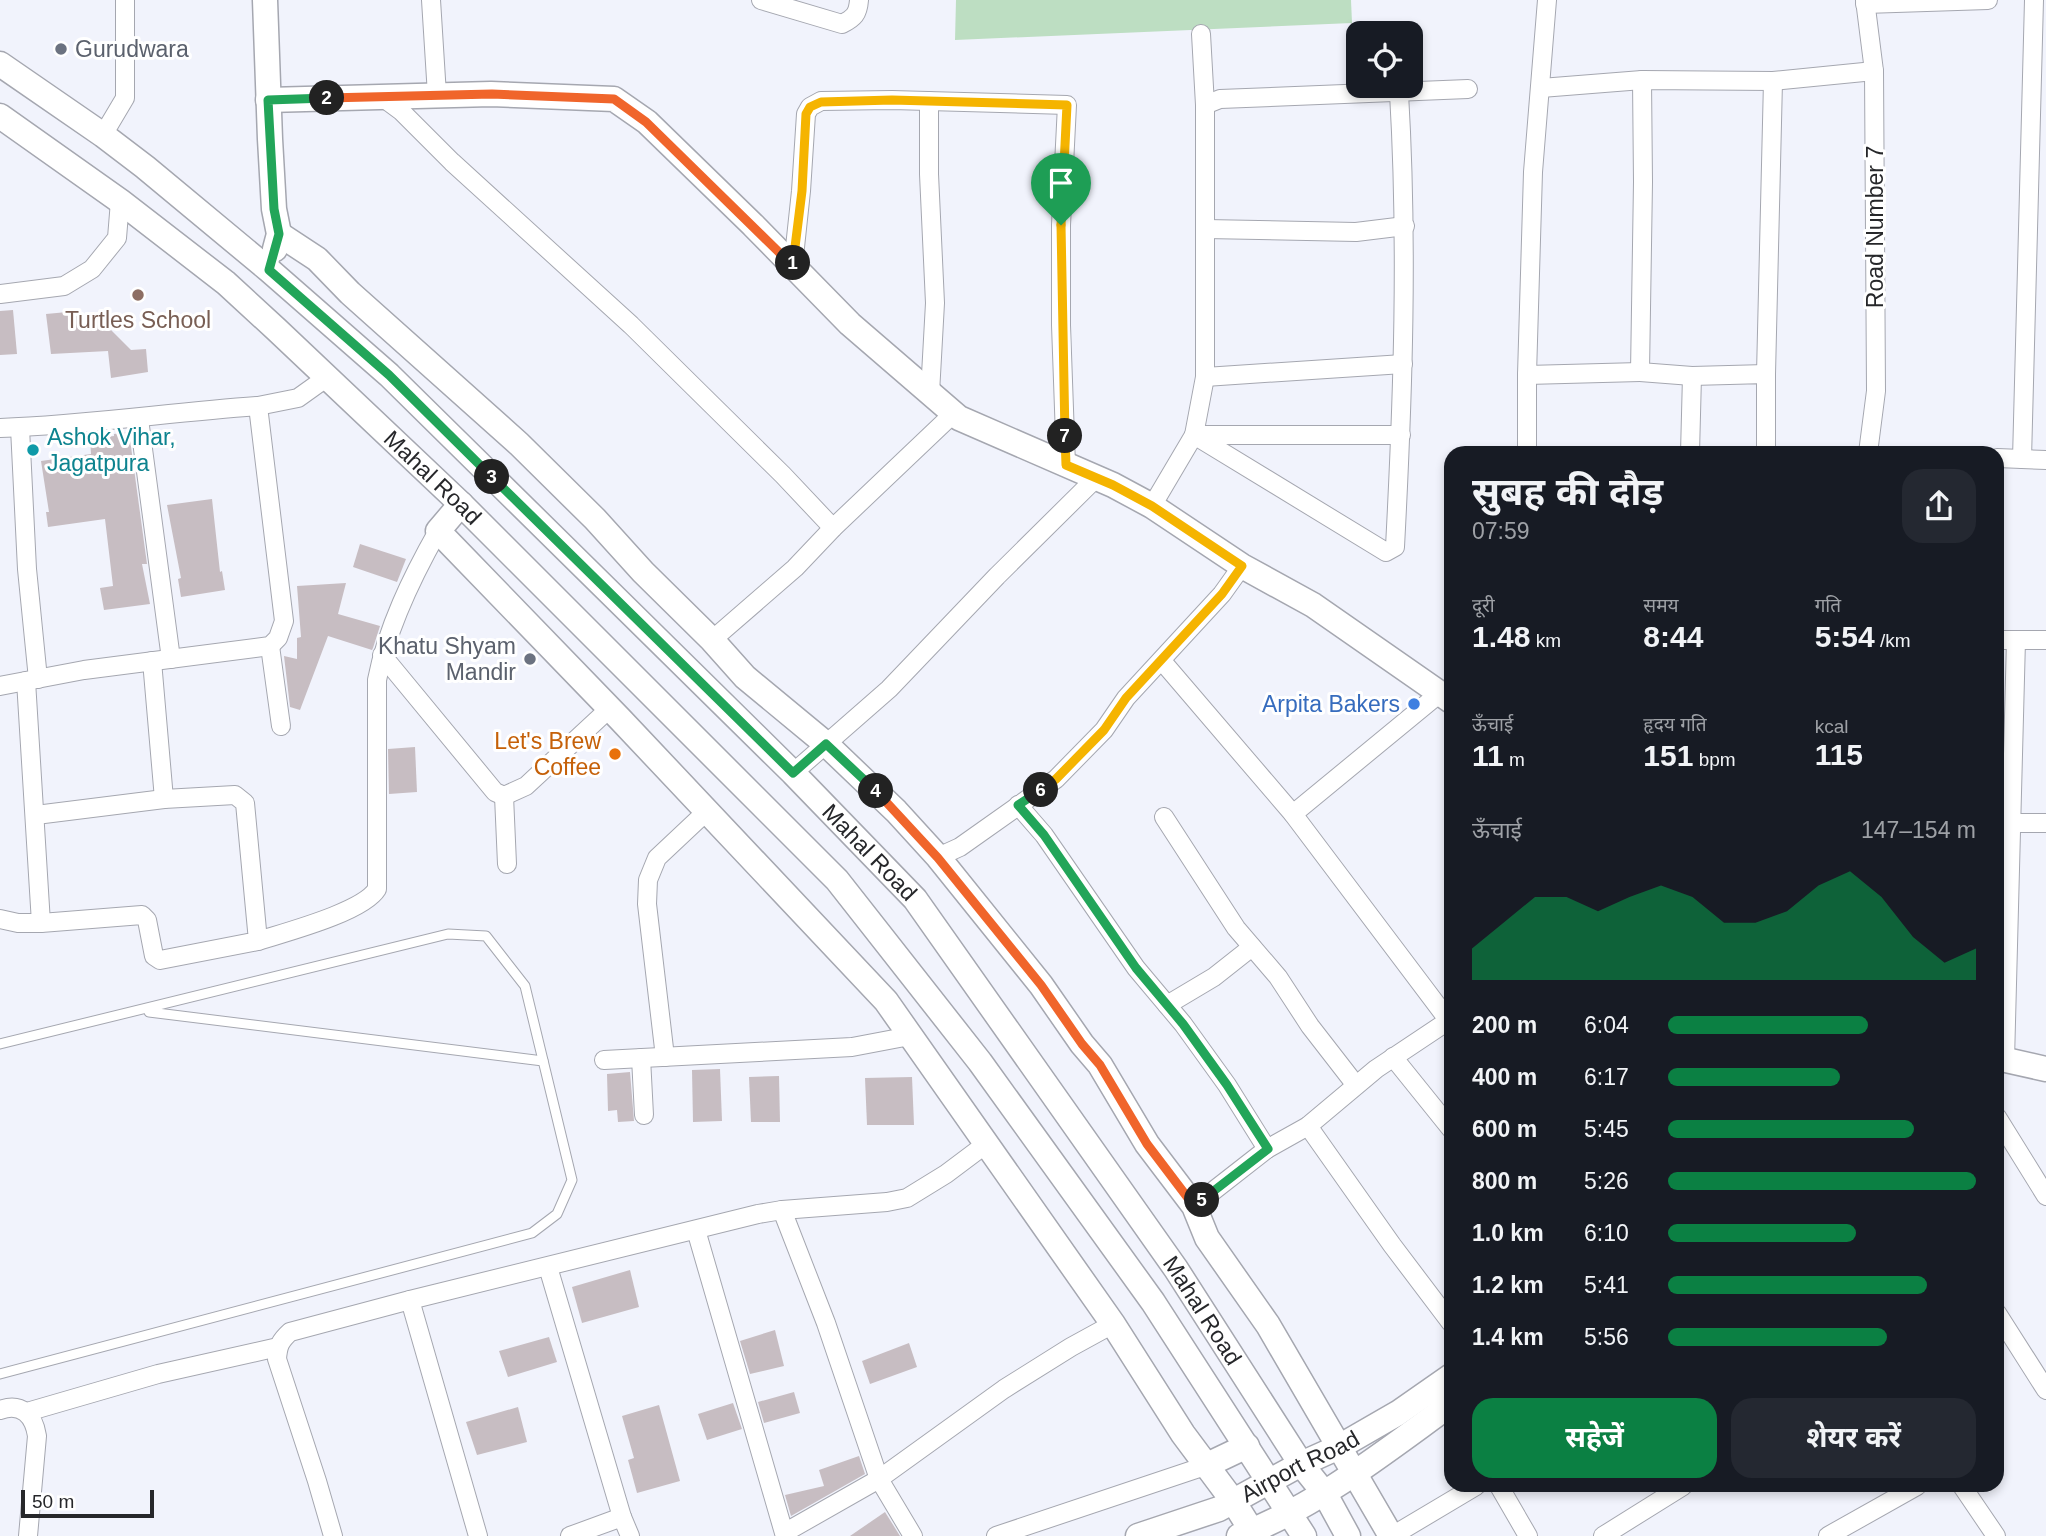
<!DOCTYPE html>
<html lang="hi">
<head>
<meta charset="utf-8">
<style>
  body { margin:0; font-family:Arial,"Noto Sans Devanagari",sans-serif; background:#242831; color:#f1f3f6; height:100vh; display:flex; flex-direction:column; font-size:26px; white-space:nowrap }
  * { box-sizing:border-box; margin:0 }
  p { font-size:23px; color:#9ea1a6 }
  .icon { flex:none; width:38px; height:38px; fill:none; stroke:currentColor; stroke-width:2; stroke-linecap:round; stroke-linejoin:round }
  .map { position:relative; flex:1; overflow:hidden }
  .side { position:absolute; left:1444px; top:446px; width:560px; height:1046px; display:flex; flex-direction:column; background:#171b24; border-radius:21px; box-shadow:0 4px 10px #0003 }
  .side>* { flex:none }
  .controls { position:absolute; left:1346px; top:21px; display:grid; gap:14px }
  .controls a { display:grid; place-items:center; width:77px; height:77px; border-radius:14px; background:#171b24; box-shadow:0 4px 10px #0003; font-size:35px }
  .scale { position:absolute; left:21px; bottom:18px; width:133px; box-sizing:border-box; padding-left:7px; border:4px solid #26272a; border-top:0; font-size:19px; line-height:24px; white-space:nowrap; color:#26272a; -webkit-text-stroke:5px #fff; paint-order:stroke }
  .pin { position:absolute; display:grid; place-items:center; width:60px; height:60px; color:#fff; margin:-72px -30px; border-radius:50% 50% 50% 0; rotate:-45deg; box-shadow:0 0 7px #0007 }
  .pin .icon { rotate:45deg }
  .km { position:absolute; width:35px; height:35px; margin:-18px; border-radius:50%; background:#222; color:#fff; font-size:19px; line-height:35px; text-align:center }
  .round { display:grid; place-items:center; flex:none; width:74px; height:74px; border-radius:21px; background:#242831 }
  .overview { display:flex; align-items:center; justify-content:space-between; height:119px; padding:0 28px }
  h1 { font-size:38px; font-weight:700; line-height:52px }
  .stats { display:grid; grid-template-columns:repeat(3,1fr); gap:10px; height:119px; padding:7px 28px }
  .stats div { display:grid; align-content:center }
  .stats b { font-size:30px; font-weight:700 }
  .stats small { font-size:19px; font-weight:400 }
  .stats p { font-size:19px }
  .chart { height:196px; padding:14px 28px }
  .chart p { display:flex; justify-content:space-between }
  .chart svg { width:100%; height:126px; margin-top:7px; fill:#0b8043; opacity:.7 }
  .primary-button { display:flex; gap:14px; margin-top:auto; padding:14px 28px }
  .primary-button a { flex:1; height:80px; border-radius:21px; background:#0b8043; color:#fff; font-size:28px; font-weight:700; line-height:80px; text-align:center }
  .primary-button a+a { background:#242831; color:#f1f3f6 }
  ul { padding:0 28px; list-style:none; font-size:23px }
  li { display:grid; grid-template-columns:112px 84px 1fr; align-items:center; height:52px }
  li i { height:18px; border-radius:9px; background:#0b8043 }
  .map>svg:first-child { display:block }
  .green { fill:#bddec2 }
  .building { fill:#c7bdc2 }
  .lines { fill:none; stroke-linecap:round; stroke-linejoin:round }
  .lane-casing { stroke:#a5a7b0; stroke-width:11 }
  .street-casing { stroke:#a5a7b0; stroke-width:20 }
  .secondary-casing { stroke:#a5a7b0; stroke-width:27 }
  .lane { stroke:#fff; stroke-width:9 }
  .street { stroke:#fff; stroke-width:18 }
  .secondary { stroke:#fff; stroke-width:24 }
  .split-1-casing { stroke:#fff; stroke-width:14 }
  .split-2-casing { stroke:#fff; stroke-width:14 }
  .split-3-casing { stroke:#fff; stroke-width:14 }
  .split-4-casing { stroke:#fff; stroke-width:14 }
  .split-5-casing { stroke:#fff; stroke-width:14 }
  .split-6-casing { stroke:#fff; stroke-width:14 }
  .split-7-casing { stroke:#fff; stroke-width:14 }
  .split-8-casing { stroke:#fff; stroke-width:14 }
  .split-1 { stroke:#f5b400; stroke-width:9 }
  .split-2 { stroke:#f0652b; stroke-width:9 }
  .split-3 { stroke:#22a559; stroke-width:9 }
  .split-4 { stroke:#22a559; stroke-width:9 }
  .split-5 { stroke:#f0652b; stroke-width:9 }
  .split-6 { stroke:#22a559; stroke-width:9 }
  .split-7 { stroke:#f5b400; stroke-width:9 }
  .split-8 { stroke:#f5b400; stroke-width:9 }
  .worship-dot { fill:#6b7280; stroke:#fff; stroke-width:2.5 }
  .education-dot { fill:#8d6e63; stroke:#fff; stroke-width:2.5 }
  .culture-dot { fill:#0f9aa8; stroke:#fff; stroke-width:2.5 }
  .shop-dot { fill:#3f7fe0; stroke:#fff; stroke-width:2.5 }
  .food-dot { fill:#e8710a; stroke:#fff; stroke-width:2.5 }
  .labels { text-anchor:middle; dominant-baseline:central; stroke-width:6; stroke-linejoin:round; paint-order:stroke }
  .worship-label { font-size:23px; fill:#5b616d; stroke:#fff; text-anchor:start }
  .street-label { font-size:23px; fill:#26272a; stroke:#fff }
  .education-label { font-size:23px; fill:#785e54; stroke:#fff }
  .culture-label { font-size:23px; fill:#0d838f; stroke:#fff; text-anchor:start }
  .shop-label { font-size:23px; fill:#366cbe; stroke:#fff; text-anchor:end }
  .food-label { font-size:23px; fill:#c56008; stroke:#fff; text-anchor:end }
</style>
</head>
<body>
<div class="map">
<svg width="2046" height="1536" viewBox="0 0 2046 1536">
  <rect width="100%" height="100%" fill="#f1f3fc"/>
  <!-- green -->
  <polygon class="green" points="956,0 1351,0 1352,23 955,40"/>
  <!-- building -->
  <g class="building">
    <polygon points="13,310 17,354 0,355 0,311"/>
    <polygon points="78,311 78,316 94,313 131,350 146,349 148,372 111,378 108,351 51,354 46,314"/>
    <polygon points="129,432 147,564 142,564 150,604 104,610 100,588 113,586 105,519 48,527 46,512 49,512 41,461 91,454 90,439 114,436 114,434"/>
    <polygon points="212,499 220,572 222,571 225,590 181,597 178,579 181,578 167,505"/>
    <polygon points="360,544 406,559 397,582 353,567"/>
    <polygon points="346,583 338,614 380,626 373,648 372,650 328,636 300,710 290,707 284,656 297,659 297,638 301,637 297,586"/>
    <polygon points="415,747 417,792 389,794 388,749"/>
    <polygon points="720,1069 722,1121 693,1122 692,1070"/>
    <polygon points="630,1072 634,1121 618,1122 617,1110 608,1111 607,1074"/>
    <polygon points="779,1076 780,1122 751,1122 749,1077"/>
    <polygon points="912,1077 914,1125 867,1125 865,1078"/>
    <polygon points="630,1270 639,1307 582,1323 572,1287"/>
    <polygon points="775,1330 784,1366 750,1374 740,1341"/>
    <polygon points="549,1337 557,1362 508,1377 499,1351"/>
    <polygon points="909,1343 917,1367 870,1384 862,1361"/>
    <polygon points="794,1392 800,1413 764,1423 758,1402"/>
    <polygon points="733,1403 742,1429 707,1440 698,1414"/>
    <polygon points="659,1405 680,1481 637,1493 628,1460 634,1458 622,1416"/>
    <polygon points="518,1407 527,1442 477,1455 466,1422"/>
    <polygon points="859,1456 865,1474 791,1516 785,1495 824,1486 819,1470"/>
    <polygon points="885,1512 900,1536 850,1536"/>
  </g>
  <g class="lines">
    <defs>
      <g id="lane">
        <polyline points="149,1012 543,1061"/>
        <polyline points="0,1044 448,934 486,936 525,986 572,1180 557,1214 532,1233 0,1374"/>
      </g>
      <g id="street">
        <polyline points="431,0 437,95"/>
        <path d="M761,0L842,24C854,18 858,14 859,0"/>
        <polyline points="1865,0 1874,71 1876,391 1868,453"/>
        <polyline points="1865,4 1988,0"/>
        <polyline points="1642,80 1643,182 1640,372 1692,376 1766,374 1766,453"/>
        <polyline points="1541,88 1642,80 1773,81 1874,71"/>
        <polyline points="382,97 401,111 452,162 631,325 783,475 833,528"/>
        <polyline points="929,101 929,174 935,303 930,393"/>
        <polyline points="1205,105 1220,99 1468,89"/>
        <polyline points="103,135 125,98 125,0"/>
        <polyline points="1206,229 1356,232 1405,226"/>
        <polyline points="793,266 801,191 806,114 810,107 821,101 892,100 1067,105 1061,225 1061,325 1066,465"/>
        <polyline points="0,294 64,286 92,269 117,238 120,201"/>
        <polyline points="1766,374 1773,81"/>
        <polyline points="1527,375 1640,372"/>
        <polyline points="1205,377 1403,364"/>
        <polyline points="139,419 171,659"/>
        <path d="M0,428C87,425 172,412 258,406"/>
        <polyline points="20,428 27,569 38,679"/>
        <path d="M1194,435L1386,552L1395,547C1403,395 1408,245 1399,93"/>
        <polyline points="1194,435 1401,435"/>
        <polyline points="1527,453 1527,375 1533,172 1547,0"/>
        <polyline points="1690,453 1692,376"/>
        <polyline points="1997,458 2046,460"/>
        <polyline points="2022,459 2034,0"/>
        <polyline points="1152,506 1194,435 1205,377 1205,105 1201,34"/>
        <polyline points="712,640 795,568 833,528 954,413"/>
        <polyline points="1997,640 2046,640"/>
        <polyline points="270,646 281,726"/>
        <polyline points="382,655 495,792 504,796 526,786 610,708"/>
        <polyline points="152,661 164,799"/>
        <polyline points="1162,661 1293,814 1449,1021"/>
        <polyline points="0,686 84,670 270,646 278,638 284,621 258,406 298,398 326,378"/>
        <polyline points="793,773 889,689 997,576 1096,478"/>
        <polyline points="504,796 507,864"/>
        <polyline points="1018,805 1044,835 1136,968 1183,1024 1227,1085 1267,1149"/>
        <polyline points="1293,814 1440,693"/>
        <polyline points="36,815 164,799 235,795 245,803 258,941 160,960 154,956 147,920 142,915 41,923"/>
        <polyline points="1164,817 1236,928 1278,977 1310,1026 1355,1084"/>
        <polyline points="2011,823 2046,823"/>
        <polyline points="938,857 960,847 1056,779 1104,730 1126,698 1222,594 1242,566"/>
        <polyline points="0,919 18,923 41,923 26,681"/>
        <path d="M258,941C286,932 363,912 377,889V680C387,628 412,577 438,531"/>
        <polyline points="1167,1005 1214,977 1252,947"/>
        <polyline points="665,1057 647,904 648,880 657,858 707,811"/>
        <polyline points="1393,1057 1451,1129"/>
        <polyline points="641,1058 644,1115"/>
        <polyline points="604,1060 852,1047 910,1036"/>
        <polyline points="2005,1060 2016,640"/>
        <polyline points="1997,1117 2046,1196"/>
        <polyline points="1308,1126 1392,1245 1451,1323"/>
        <polyline points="1194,1206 1267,1149 1308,1126 1376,1069 1451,1019"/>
        <polyline points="782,1210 826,1323 879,1479 913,1536"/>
        <polyline points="696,1230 784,1533 879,1479 1004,1389 1071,1347 1113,1324"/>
        <polyline points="548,1267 622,1517 630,1536"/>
        <polyline points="410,1300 478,1536"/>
        <polyline points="1997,1313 2046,1390"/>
        <path d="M0,1410C22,1402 34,1416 37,1436L28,1536"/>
        <polyline points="27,1412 158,1374 278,1347"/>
        <polyline points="1499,1486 1528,1536"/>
        <polyline points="1962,1486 1996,1536"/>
        <path d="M333,1536L317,1481L277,1359C278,1346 280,1341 290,1332L410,1300L758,1214L782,1210L887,1202L907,1198L946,1174L986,1144"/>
        <polyline points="570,1536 622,1517"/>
        <polyline points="996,1536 1205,1466"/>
        <polyline points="1392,1536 1476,1486"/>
        <polyline points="1603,1536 1683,1486"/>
        <polyline points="1828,1536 1917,1486"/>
      </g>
      <g id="secondary">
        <polyline points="265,0 270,139 274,209 279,234 275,249"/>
        <path id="s1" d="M0,64L103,135L145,167L269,270L389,375L793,773L915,899L1176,1269L1301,1464L1325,1494L1348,1536"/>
        <polyline points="268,100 491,94 614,99 647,122 753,225 850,324 959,418 1113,485 1152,506 1242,566 1313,605 1451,701"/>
        <path id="s2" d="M0,116L120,201L226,283L276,329L461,504L837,880L980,1062L1153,1302L1304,1536"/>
        <polyline points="279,234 317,259 350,293 519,444 595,519 643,572 712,640 745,677 826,744 896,811 938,857 1041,985 1082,1044 1100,1065 1147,1144 1194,1206 1207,1238 1268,1325 1391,1536"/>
        <polyline points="461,504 438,531 620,719 886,1001 1113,1324 1183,1434 1233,1501 1255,1536"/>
        <polyline points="1997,1058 2046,1069"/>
        <polyline points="1205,1466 1247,1446"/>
        <path id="s3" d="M1138,1536L1219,1509L1301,1464L1339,1447L1398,1413L1451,1376"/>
        <path d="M1239,1536C1317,1506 1383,1453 1451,1404"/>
      </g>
    </defs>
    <!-- lane casing -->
    <use href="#lane" class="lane-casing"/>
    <!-- street casing -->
    <use href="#street" class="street-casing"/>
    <!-- secondary casing -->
    <use href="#secondary" class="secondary-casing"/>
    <!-- lane -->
    <use href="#lane" class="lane"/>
    <!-- street -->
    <use href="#street" class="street"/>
    <!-- secondary -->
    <use href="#secondary" class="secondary"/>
  </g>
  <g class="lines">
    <defs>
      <polyline id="split-1" points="793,263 802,191 806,114 810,107 821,102 892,100 1067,105 1061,225"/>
      <polyline id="split-2" points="327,98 492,94 614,99 646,122 793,266 793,263"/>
      <polyline id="split-3" points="327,98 268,100 274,209 279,234 269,270 389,375 492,477"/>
      <polyline id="split-4" points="492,477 793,773 826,744 876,791"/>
      <polyline id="split-5" points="876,791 938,858 1041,985 1082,1044 1100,1065 1147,1144 1194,1206 1202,1200"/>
      <polyline id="split-6" points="1041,790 1018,805 1044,835 1136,968 1183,1024 1227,1085 1268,1149 1202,1200"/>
      <polyline id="split-7" points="1041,790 1056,779 1104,730 1126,698 1222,594 1242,566 1152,506 1113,485 1066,465 1065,436"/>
      <polyline id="split-8" points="1061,225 1065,436"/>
    </defs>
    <!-- split-1 casing -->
    <use href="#split-1" class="split-1-casing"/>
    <!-- split-2 casing -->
    <use href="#split-2" class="split-2-casing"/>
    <!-- split-3 casing -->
    <use href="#split-3" class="split-3-casing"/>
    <!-- split-4 casing -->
    <use href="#split-4" class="split-4-casing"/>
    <!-- split-5 casing -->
    <use href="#split-5" class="split-5-casing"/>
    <!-- split-6 casing -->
    <use href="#split-6" class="split-6-casing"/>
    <!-- split-7 casing -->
    <use href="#split-7" class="split-7-casing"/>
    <!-- split-8 casing -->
    <use href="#split-8" class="split-8-casing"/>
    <!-- split-1 -->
    <use href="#split-1" class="split-1"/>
    <!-- split-2 -->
    <use href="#split-2" class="split-2"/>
    <!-- split-3 -->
    <use href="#split-3" class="split-3"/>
    <!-- split-4 -->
    <use href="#split-4" class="split-4"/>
    <!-- split-5 -->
    <use href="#split-5" class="split-5"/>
    <!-- split-6 -->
    <use href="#split-6" class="split-6"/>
    <!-- split-7 -->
    <use href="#split-7" class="split-7"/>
    <!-- split-8 -->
    <use href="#split-8" class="split-8"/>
  </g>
  <!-- markers -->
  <g class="worship-dot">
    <circle cx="61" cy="49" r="7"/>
    <circle cx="530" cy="659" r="7"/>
  </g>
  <circle class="education-dot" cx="138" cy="295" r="7"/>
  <circle class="culture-dot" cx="33" cy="450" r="7"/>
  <circle class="shop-dot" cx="1414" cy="704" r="7"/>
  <circle class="food-dot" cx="615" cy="754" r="7"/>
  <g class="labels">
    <!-- worship labels -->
    <g class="worship-label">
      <text x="75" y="49">Gurudwara</text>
      <text x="516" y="646" text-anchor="end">Khatu Shyam<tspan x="516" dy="26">Mandir</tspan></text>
    </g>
    <!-- street labels -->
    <g class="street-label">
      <text transform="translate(1875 227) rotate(-90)">Road Number 7</text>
      <text stroke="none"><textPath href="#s2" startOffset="565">Mahal Road</textPath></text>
      <text stroke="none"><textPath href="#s1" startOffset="1176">Mahal Road</textPath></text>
      <text stroke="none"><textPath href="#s1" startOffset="1743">Mahal Road</textPath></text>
      <text stroke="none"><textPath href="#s3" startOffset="177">Airport Road</textPath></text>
    </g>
    <!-- education labels -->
    <g class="education-label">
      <text x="138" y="320">Turtles School</text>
    </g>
    <!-- culture labels -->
    <g class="culture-label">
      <text x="47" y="437">Ashok Vihar,<tspan x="47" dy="26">Jagatpura</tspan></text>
    </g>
    <!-- shop labels -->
    <g class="shop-label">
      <text x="1400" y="704">Arpita Bakers</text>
    </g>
    <!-- food labels -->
    <g class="food-label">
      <text x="601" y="741">Let's Brew<tspan x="601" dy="26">Coffee</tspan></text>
    </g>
  </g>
</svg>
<div class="controls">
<a><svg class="icon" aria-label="locate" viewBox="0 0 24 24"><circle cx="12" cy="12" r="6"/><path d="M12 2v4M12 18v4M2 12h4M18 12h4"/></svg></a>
</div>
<div class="scale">50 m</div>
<div class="pin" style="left:1061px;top:225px;background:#1e9e55"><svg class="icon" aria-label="arrive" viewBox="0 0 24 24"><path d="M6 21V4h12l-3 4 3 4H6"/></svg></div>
<b class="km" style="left:793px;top:263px">1</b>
<b class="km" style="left:327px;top:98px">2</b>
<b class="km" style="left:492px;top:477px">3</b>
<b class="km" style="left:876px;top:791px">4</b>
<b class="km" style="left:1202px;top:1200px">5</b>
<b class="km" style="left:1041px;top:790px">6</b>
<b class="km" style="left:1065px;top:436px">7</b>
<section class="side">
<div class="overview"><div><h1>सुबह की दौड़</h1><p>07:59</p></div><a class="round"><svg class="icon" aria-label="share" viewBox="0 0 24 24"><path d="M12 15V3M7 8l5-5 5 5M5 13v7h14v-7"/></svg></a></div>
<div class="stats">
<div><p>दूरी</p><b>1.48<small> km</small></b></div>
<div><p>समय</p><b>8:44</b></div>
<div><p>गति</p><b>5:54<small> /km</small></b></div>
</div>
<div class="stats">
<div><p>ऊँचाई</p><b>11<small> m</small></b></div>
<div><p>हृदय गति</p><b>151<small> bpm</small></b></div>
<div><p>kcal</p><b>115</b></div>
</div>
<div class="chart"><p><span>ऊँचाई</span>147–154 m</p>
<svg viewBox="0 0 160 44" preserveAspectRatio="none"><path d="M0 44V33L10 24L20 15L30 15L40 20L50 15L60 11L70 15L80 24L90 24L100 20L110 11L120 6L130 15L140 29L150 38L160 33V44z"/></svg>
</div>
<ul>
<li><b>200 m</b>6:04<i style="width:65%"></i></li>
<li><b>400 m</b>6:17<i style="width:56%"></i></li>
<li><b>600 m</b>5:45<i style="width:80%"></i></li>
<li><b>800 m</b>5:26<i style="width:100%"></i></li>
<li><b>1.0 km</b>6:10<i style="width:61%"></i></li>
<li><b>1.2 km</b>5:41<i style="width:84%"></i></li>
<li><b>1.4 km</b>5:56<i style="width:71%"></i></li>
</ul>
<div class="primary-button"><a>सहेजें</a><a>शेयर करें</a></div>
</section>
</div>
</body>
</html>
